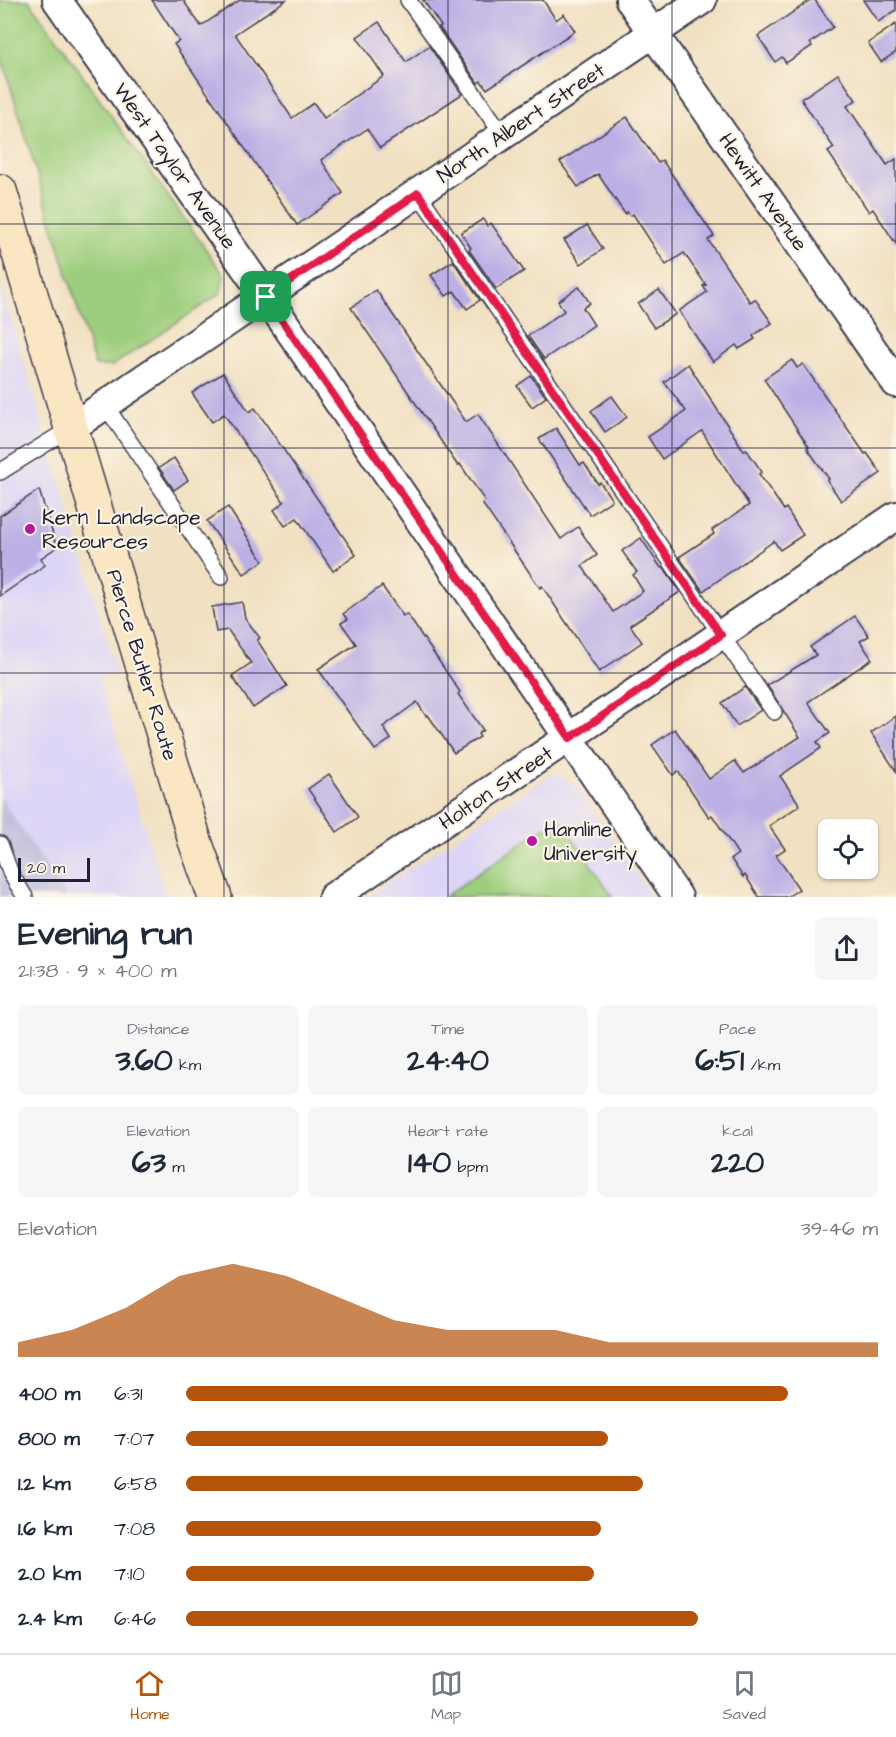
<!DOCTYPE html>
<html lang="en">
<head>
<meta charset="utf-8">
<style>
  body { margin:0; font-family:"Architects Daughter",sans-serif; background:#f6f6f7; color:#1f2937; height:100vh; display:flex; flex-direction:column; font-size:22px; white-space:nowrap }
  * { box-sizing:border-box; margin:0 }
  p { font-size:20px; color:#747a83 }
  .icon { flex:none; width:33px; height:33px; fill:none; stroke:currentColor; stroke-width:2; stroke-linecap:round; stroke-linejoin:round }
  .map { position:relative; height:897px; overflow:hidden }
  .panel { display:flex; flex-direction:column; background:#fff; flex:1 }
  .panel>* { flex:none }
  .controls { position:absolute; left:818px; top:819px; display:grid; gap:12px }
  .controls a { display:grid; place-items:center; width:60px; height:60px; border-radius:9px; background:#fff; box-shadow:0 2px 4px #0004; font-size:30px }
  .scale { position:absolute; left:18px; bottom:15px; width:72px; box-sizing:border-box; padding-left:6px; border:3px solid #22223b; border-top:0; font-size:16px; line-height:21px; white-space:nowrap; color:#22223b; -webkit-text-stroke:4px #fcf5e5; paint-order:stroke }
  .pin { position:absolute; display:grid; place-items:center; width:51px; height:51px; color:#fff; margin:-26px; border-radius:12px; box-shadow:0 3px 9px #0006 }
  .round { display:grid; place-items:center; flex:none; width:63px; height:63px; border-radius:9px; background:#f6f6f7 }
  .head { display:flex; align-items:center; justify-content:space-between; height:102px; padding:0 18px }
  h1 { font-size:33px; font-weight:700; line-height:45px }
  .metrics { display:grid; grid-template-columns:repeat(3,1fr); gap:9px; height:102px; padding:6px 18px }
  .metrics div { display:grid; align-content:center; border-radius:9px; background:#f6f6f7; text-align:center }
  .metrics b { font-size:30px; font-weight:700 }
  .metrics small { font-size:16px; font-weight:400 }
  .metrics p { font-size:16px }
  .chart { height:168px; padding:12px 18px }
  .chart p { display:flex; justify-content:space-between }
  .chart svg { width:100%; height:108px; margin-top:6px; fill:#b45309; opacity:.7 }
  ul { padding:0 18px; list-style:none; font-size:20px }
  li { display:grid; grid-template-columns:96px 72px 1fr; align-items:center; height:45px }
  li i { height:15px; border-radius:8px; background:#b45309 }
  .tab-bar { display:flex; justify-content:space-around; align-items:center; height:84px; border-top:2px solid #e0e1e3; background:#fff; font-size:16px; color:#747a83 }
  .tab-bar a { display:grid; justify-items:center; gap:3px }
  .tab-bar .selected { color:#b45309 }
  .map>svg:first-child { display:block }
  .built { fill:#ddd5f6 }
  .industrial { fill:#c2c1dc }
  .green { fill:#9dce7d; stroke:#60785c; stroke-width:1.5 }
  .building { fill:#bbafe5 }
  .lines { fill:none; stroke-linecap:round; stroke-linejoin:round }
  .lane-casing { stroke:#413e4f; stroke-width:18 }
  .street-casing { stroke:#413e4f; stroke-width:32 }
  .secondary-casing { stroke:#413e4f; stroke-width:36 }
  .lane { stroke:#fff; stroke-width:15 }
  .street { stroke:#fff; stroke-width:28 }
  .secondary { stroke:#fbe6c4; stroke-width:33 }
  .route-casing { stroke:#fff; stroke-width:12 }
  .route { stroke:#e11d48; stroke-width:8 }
  .grid { fill:none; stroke:#22223b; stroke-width:1.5; stroke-opacity:0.55 }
  .poi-dot { fill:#b5179e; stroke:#fcf5e5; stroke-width:2 }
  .labels { text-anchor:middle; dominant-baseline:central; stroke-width:4.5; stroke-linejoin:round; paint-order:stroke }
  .street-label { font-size:21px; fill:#22223b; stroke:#fcf5e5 }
  .poi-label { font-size:21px; fill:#22223b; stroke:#fcf5e5; text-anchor:start }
</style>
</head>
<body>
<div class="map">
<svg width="896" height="897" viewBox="0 0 896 897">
  <rect width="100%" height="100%" fill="#fcf5e5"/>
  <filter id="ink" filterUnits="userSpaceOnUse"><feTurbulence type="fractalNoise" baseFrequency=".0167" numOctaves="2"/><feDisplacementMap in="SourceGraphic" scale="12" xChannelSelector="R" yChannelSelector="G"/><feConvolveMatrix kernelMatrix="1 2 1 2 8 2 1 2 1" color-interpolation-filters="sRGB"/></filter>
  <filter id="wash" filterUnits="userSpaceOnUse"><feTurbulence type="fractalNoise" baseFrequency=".008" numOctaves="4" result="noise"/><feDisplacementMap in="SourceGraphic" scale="24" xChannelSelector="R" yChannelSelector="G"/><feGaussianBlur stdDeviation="1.35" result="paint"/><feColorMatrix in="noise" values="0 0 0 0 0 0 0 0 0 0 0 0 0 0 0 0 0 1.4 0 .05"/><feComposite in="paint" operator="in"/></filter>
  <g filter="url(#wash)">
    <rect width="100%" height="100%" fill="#f1e0c1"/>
    <!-- built -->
    <g class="built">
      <polygon points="0,282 117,673 99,679 166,897 67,897 0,797"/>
      <polygon points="551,774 558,775 575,785 652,897 367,897"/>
    </g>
    <!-- industrial -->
    <polygon class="industrial" points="0,797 67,897 0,897"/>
    <!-- green -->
    <g class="green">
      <polygon points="0,0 29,0 224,275 221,293 112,366 95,366 0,52"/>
      <polygon points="559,818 613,897 444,897"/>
    </g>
    <g id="blocks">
      <!-- building -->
      <g class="building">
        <polygon points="152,0 183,0 201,26 240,0 286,0 235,34 292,118 314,103 324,118 384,76 357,37 379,22 406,62 429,46 462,94 380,148 367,129 321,160 343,193 297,225 174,44 179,41"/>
        <polygon points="423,0 543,0 556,20 564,14 575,31 487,89 481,81 478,83 439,27 441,26"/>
        <polygon points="811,0 815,0 833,27 810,43 812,46 786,63 782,57 775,62 758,36"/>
        <polygon points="863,0 896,0 896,10 878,22"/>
        <polygon points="896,24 896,52 881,62 868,43"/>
        <polygon points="838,74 856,100 847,106 887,165 896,159 896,244 873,209 869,212 828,152 834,148 801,99"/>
        <polygon points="627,117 658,163 662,160 695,208 714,236 708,240 750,302 755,299 772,323 753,336 755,339 739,349 736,345 713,362 679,311 707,292 703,286 706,285 684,253 666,265 633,214 630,216 627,212 625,214 598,174 578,187 560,162"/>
        <polygon points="483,219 487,226 491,223 524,271 496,289 469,250 471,248 461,233"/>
        <polygon points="587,225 603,249 581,264 564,240"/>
        <polygon points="453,261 480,300 467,309 454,291 446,296 431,275"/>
        <polygon points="579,287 590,303 583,308 594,325 544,359 528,336 564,311 558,301"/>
        <polygon points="376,290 466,422 478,414 561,539 578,527 597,555 582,566 613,612 643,591 633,575 637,572 622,551 641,538 661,568 663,567 680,592 630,625 642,642 599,672 542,586 540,588 482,503 485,501 460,464 458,466 351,308"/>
        <polygon points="659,290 676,314 654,328 638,304"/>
        <polygon points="792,360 797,368 803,364 865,454 867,453 881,473 841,501 827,480 829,479 807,448 809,447 764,379"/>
        <polygon points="688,364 744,451 746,449 762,472 759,474 784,510 786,508 803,535 780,550 774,541 703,591 679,557 714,534 712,530 749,505 702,431 662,459 648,437 686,411 664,382"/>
        <polygon points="223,373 249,412 255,408 356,555 333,571 297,518 285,526 274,510 284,502 224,414 212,422 192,393"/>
        <polygon points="531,376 546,397 532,407 517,386"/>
        <polygon points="612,396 627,417 605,432 591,411"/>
        <polygon points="556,428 580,465 584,463 598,484 600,482 612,500 590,515 539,439"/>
        <polygon points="174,458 188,480 174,490 159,468"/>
        <polygon points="39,490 57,547 41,558 45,565 0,596 0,516"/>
        <polygon points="228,507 263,561 244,574 207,521"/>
        <polygon points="382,586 403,616 407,614 460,692 458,694 483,730 478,734 480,737 454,753 428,715 426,716 417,702 383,727 391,739 375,750 318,669 356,644 341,623 348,619 343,614"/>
        <polygon points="242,602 245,618 260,638 257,640 287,686 253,708 232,676 251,663 228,630 216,632 212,607"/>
        <polygon points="855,616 869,636 860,641 872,659 808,702 830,733 817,742 821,748 780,776 800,805 769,826 785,849 776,855 799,889 787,897 759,897 745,875 743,877 731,859 738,854 712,815 709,817 678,771 673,775 652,745 675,729 709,779 735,761 744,773 800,737 767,685 816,655 810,647"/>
        <polygon points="745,687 761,710 737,726 722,703"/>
        <polygon points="896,716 896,771 871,733"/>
        <polygon points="329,774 358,817 337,832 308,789"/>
      </g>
    </g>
  </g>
  <g filter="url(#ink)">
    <use href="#blocks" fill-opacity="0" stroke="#413e4f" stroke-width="1.5"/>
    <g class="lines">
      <defs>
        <g id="lane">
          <polyline points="408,0 503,135"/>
          <polyline points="418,193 774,712"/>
          <polyline points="105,405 221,577"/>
          <polyline points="0,472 71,428"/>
          <polyline points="0,844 11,874 25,897"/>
        </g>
        <g id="street">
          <polyline points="57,0 283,321 678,897"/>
          <polyline points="630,0 896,383"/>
          <polyline points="71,428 702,0"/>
          <polyline points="333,897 896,516"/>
        </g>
        <polyline id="secondary" points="0,191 195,841 215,897"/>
      </defs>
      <!-- lane casing -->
      <use href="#lane" class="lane-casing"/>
      <!-- street casing -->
      <use href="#street" class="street-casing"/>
      <!-- secondary casing -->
      <use href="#secondary" class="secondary-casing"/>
      <!-- lane -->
      <use href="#lane" class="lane"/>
      <!-- street -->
      <use href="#street" class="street"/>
      <!-- secondary -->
      <use href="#secondary" class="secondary"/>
    </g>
  </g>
  <g class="lines" filter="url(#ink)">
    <defs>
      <polygon id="route" points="418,193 721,635 570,738 266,297"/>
    </defs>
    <!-- route casing -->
    <use href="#route" class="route-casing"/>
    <!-- route -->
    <use href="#route" class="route"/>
  </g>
  <!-- grid -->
  <path class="grid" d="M224,0V897M448,0V897M672,0V897M0,224H896M0,448H896M0,673H896"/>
  <!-- markers -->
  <g class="poi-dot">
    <circle cx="30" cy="529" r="6"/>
    <circle cx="532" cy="841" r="6"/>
  </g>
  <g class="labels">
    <!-- street labels -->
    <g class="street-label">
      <text transform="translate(521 123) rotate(-34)">North Albert Street</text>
      <text transform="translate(175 166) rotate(55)">West Taylor Avenue</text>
      <text transform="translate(763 192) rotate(55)">Hewitt Avenue</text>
      <text transform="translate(142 665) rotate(73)">Pierce Butler Route</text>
      <text transform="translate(496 788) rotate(-34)">Holton Street</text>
    </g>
    <!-- poi labels -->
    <g class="poi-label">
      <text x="42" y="517">Kern Landscape<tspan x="42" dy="24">Resources</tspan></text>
      <text x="544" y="829">Hamline<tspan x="544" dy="24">University</tspan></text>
    </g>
  </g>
</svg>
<div class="controls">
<a><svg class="icon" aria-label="locate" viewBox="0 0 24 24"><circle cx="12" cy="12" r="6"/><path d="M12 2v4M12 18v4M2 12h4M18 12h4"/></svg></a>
</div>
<div class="scale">20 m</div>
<div class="pin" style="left:266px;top:297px;background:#1e9e55"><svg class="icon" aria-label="arrive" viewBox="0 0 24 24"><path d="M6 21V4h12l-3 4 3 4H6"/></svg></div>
</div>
<section class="panel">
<div class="head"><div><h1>Evening run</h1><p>21:38 · 9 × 400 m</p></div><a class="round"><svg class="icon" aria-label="share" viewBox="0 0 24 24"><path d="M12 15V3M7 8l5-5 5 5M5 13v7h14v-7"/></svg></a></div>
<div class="metrics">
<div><p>Distance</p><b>3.60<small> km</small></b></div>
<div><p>Time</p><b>24:40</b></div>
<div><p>Pace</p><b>6:51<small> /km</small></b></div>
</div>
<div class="metrics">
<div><p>Elevation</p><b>63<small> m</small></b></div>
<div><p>Heart rate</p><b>140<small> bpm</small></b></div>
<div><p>kcal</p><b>220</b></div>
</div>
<div class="chart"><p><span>Elevation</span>39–46 m</p>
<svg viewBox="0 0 160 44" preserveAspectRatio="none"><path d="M0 44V38L10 33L20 24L30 11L40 6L50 11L60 20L70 29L80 33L90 33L100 33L110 38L120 38L130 38L140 38L150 38L160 38V44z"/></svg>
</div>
<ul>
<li><b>400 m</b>6:31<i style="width:87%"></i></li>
<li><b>800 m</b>7:07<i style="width:61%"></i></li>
<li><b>1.2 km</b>6:58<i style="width:66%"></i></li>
<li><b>1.6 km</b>7:08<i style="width:60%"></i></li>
<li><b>2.0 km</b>7:10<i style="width:59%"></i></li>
<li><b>2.4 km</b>6:46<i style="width:74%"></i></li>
</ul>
</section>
<nav class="tab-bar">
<a class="selected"><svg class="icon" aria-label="home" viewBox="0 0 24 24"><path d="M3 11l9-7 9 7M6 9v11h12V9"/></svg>Home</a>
<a><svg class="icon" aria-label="map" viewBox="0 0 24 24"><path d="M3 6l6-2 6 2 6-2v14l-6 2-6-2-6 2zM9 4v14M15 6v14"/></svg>Map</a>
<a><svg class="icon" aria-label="saved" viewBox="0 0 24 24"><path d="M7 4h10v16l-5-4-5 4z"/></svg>Saved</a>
</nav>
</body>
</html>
